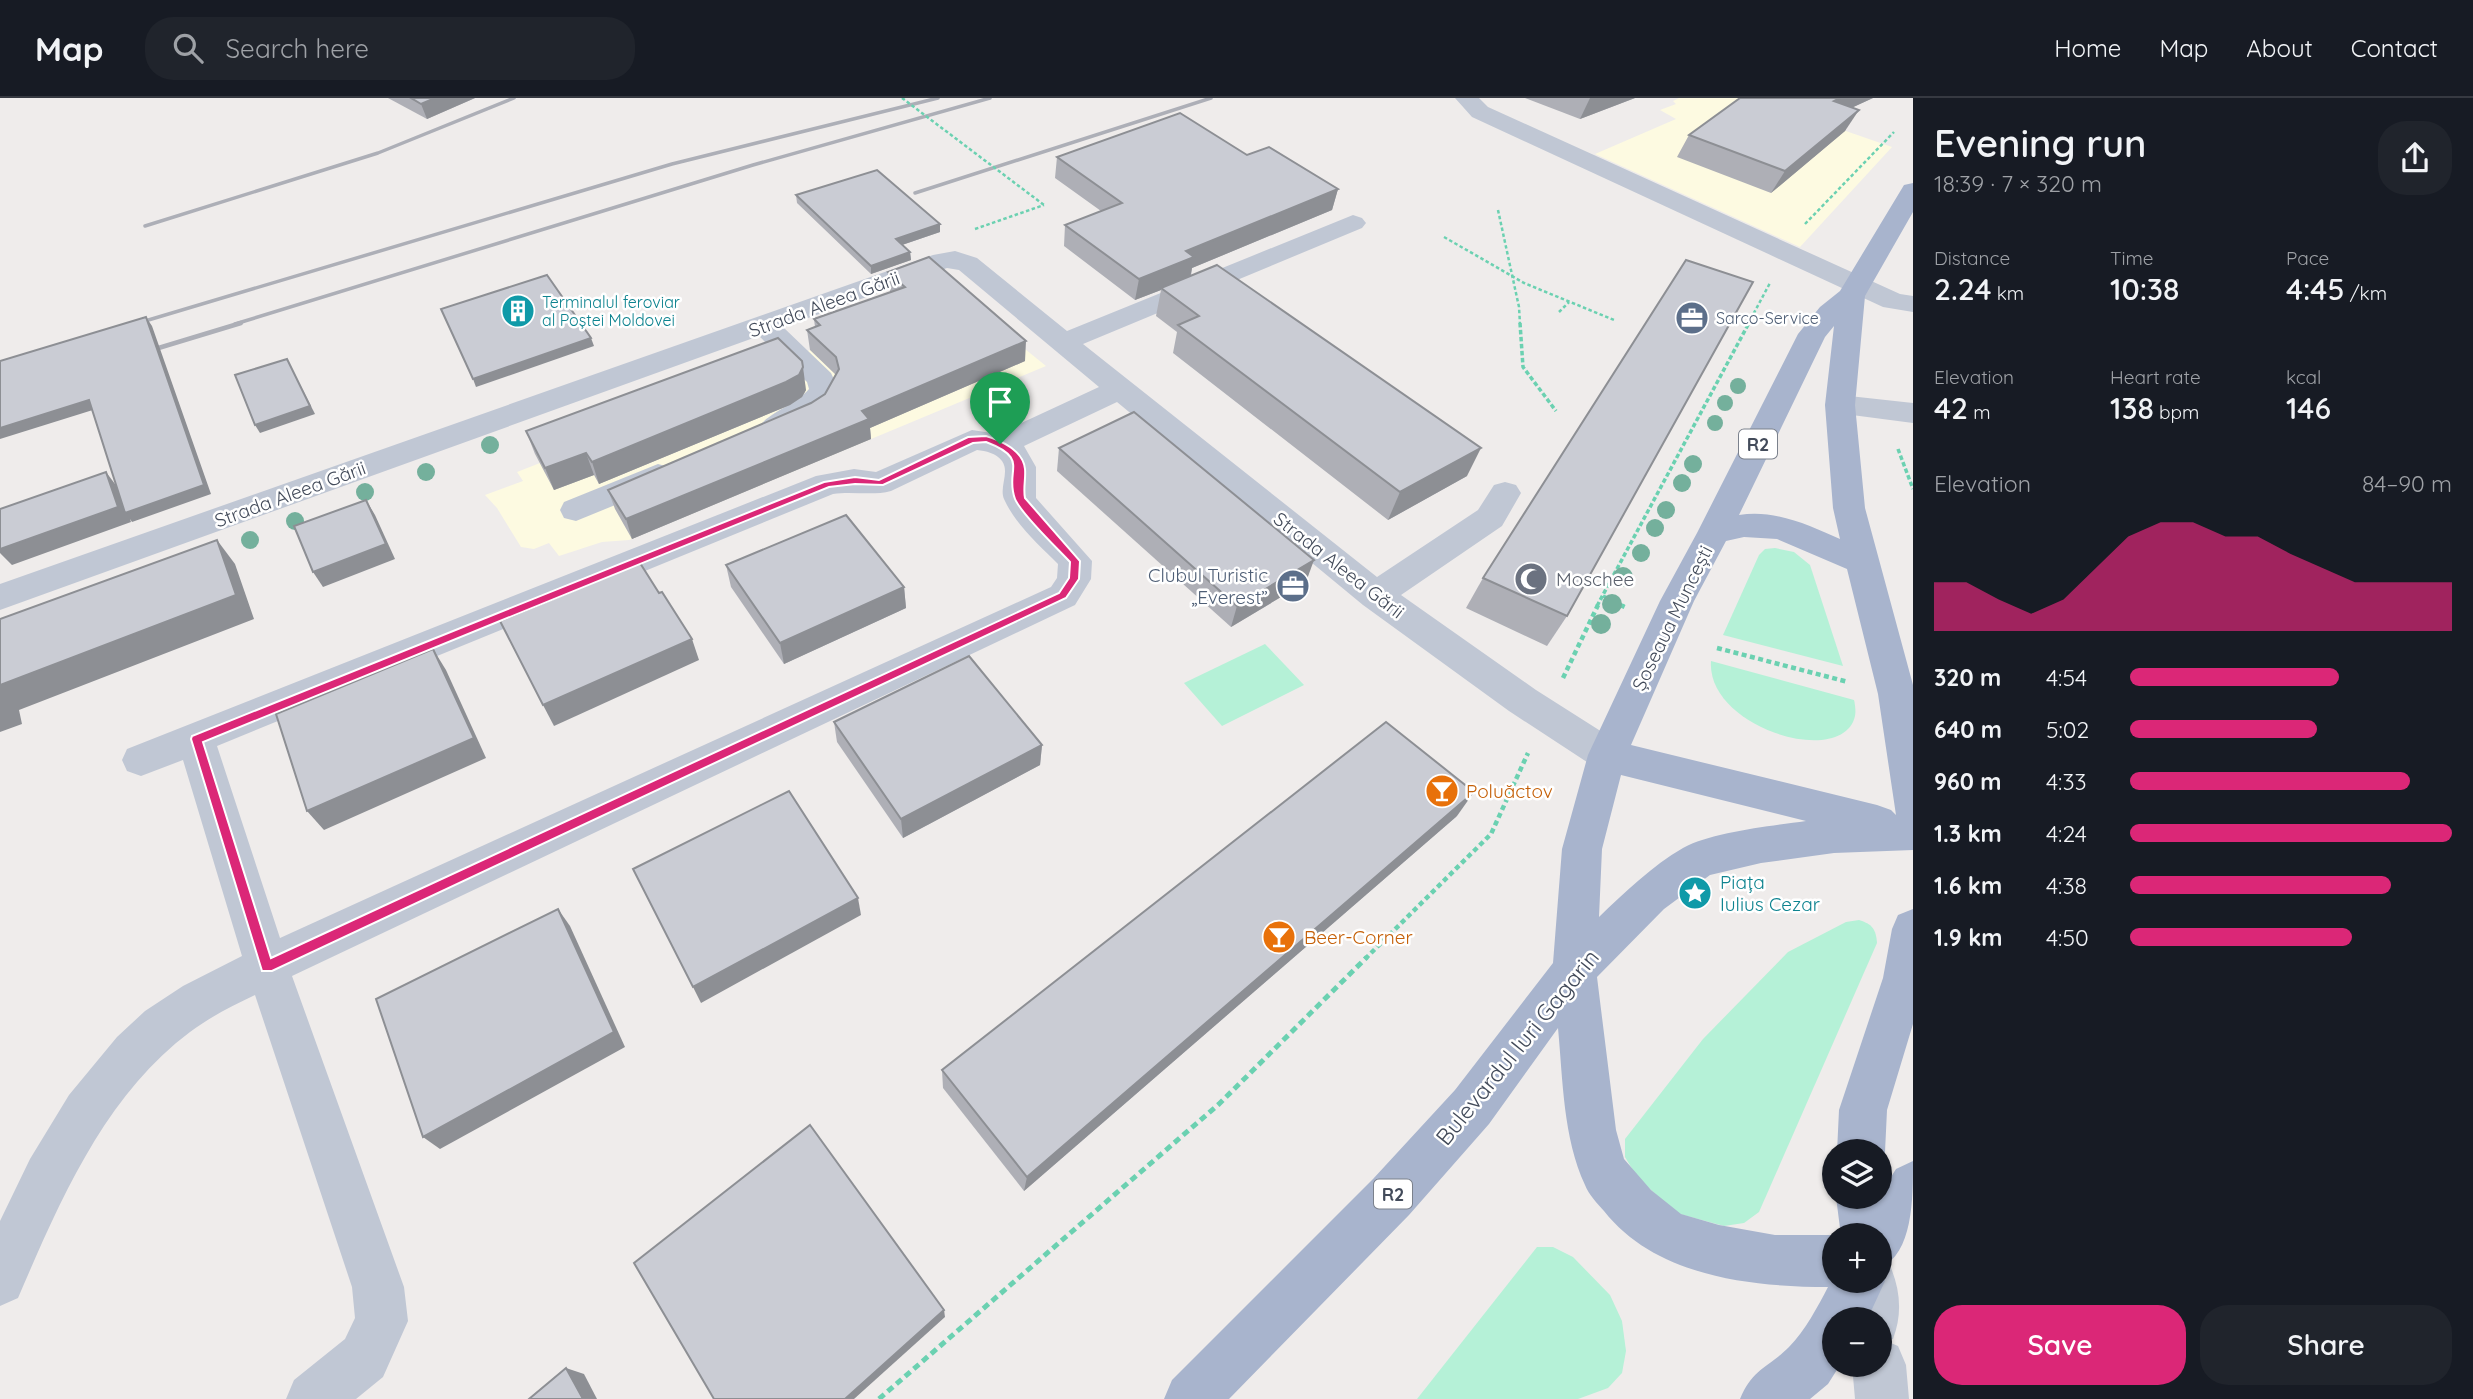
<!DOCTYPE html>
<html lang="en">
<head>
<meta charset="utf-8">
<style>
  body { margin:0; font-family:Quicksand,sans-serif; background:#20242c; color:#f1f3f6; height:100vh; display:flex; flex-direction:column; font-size:26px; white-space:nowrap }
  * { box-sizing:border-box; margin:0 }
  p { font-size:23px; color:#9ea1a6 }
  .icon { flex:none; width:38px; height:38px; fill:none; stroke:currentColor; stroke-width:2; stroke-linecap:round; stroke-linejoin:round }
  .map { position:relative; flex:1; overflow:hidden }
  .panel { display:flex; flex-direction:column; background:#171b24; width:560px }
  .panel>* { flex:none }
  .controls { position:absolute; left:1822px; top:1041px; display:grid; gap:14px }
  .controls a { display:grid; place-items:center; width:70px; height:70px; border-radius:50%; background:#171b24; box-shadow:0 2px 5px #0004; font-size:35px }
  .pin { position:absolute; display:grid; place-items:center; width:60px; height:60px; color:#fff; margin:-72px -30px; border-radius:50% 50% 50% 0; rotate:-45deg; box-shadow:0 0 7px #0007 }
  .pin .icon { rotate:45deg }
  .round { display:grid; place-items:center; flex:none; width:74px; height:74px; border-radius:28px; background:#20242c }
  .summary { display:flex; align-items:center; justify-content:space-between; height:119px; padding:0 21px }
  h1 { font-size:38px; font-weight:600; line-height:52px }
  .figures { display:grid; grid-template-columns:repeat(3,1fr); gap:10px; height:119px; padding:7px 21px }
  .figures div { display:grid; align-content:center }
  .figures b { font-size:30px; font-weight:600 }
  .figures small { font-size:19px; font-weight:400 }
  .figures p { font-size:19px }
  .chart { height:196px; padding:14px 21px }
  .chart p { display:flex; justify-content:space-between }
  .chart svg { width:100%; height:126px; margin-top:7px; fill:#db2777; opacity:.7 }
  .button { display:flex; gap:14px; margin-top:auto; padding:14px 21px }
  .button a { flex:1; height:80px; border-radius:28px; background:#db2777; color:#fff; font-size:28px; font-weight:600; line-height:80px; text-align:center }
  .button a+a { background:#20242c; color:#f1f3f6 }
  ul { padding:0 21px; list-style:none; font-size:23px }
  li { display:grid; grid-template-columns:112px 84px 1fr; align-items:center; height:52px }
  li i { height:18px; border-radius:9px; background:#db2777 }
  header { display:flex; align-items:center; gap:42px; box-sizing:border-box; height:98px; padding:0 35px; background:#171b24; border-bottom:2px solid #363941 }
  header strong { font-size:33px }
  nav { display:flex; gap:38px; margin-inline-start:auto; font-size:24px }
  .search { width:490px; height:63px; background:#20242c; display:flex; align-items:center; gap:18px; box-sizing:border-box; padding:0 24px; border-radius:28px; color:#9ea1a6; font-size:26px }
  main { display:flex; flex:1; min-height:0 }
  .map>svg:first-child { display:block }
  .commercial { fill:#fdfae1 }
  .green { fill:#b5f1d7 }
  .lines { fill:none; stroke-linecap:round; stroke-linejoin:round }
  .path-far3 { stroke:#6bd1b1; stroke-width:2.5; stroke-dasharray:3.5 2.5; stroke-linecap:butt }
  .path-far2 { stroke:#6bd1b1; stroke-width:3.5; stroke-dasharray:4.5 2.5; stroke-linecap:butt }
  .path-far1 { stroke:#6bd1b1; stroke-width:4.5; stroke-dasharray:5 3.5; stroke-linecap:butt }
  .path { stroke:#6bd1b1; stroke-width:5; stroke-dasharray:7 4.5; stroke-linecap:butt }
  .minor { fill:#c0c7d4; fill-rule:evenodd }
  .major { fill:#a8b4cd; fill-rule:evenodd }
  .rail-far1 { stroke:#adafb7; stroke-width:3.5 }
  .rail { stroke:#adafb7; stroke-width:4.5 }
  .path-bridge { stroke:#6bd1b1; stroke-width:2.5; stroke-dasharray:3.5 2.5; stroke-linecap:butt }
  .tree { fill:#74b09c }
  .wall { fill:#aeafb6 }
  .shaded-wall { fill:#8d8f94 }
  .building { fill:#caccd4; stroke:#8d8f94; stroke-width:2 }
  .route { fill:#db2777; stroke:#fff; stroke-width:2; fill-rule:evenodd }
  .labels { text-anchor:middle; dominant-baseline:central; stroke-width:5; stroke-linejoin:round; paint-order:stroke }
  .far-culture-label { font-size:16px; fill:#0d838f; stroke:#fff; text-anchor:start }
  .far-service-label { font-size:16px; fill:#4e5e75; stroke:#fff; text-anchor:start }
  .shield { fill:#fff; stroke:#7b818c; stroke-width:2 }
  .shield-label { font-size:18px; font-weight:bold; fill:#434b5a }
  .street-label { font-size:19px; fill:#434b5a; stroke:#fff }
  .service-label { font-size:19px; fill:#4e5e75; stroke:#fff; text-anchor:end }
  .worship-label { font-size:19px; fill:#5b616d; stroke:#fff; text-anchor:start }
  .food-label { font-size:19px; fill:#c56008; stroke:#fff; text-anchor:start }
  .culture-label { font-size:19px; fill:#0d838f; stroke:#fff; text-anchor:start }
  .near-street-label { font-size:23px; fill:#434b5a; stroke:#fff }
</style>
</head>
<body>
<header>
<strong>Map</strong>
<div class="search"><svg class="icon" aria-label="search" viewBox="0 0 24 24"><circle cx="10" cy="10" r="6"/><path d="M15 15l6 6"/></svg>Search here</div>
<nav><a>Home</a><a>Map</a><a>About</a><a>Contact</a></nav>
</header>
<main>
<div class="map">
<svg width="1913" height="1301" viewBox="0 0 1913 1301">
  <rect width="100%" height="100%" fill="#efeceb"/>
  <!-- commercial -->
  <g class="commercial">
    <polygon points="1679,0 1751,0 1892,49 1800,149 1595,56 1676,21 1660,12 1676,6 1673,3"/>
    <polygon points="983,217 1046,268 629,442 602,444 559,458 549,445 534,451 521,449 497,410 485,397 523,383 517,374 540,365 535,356 821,248"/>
  </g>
  <!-- green -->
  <g class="green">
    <polygon points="1775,450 1794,454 1810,467 1843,568 1723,537 1759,457 1765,451"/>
    <polygon points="1265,546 1304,587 1222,628 1184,585"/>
    <path d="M1711,563L1854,602C1855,606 1856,613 1855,618C1843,671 1706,630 1711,563Z"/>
    <path d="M1859,822C1872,826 1876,831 1877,845L1759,1114L1744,1125L1724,1128L1676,1115L1637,1079L1625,1059V1041L1703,941L1788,854L1846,824Z"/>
    <polygon points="1537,1149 1553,1149 1573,1159 1610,1197 1622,1223 1626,1253 1622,1275 1608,1290 1578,1301 1417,1301"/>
  </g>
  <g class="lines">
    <!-- path-far3 -->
    <g class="path-far3">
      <polyline points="1498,112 1519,209 1520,226"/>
      <polyline points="1805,126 1894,34"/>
      <polyline points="975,131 1044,107"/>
      <polyline points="1444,139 1524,185 1614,222"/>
      <polyline points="1559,214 1569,204"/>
      <polyline points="1748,226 1770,185"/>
    </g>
    <!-- path-far2 -->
    <g class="path-far2">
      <polyline points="1520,225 1523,269 1556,313"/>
      <polyline points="1898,351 1913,391"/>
      <polyline points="1603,498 1624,508"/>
      <polyline points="1597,508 1749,225"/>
    </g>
    <!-- path-far1 -->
    <g class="path-far1">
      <polyline points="1620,507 1627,510"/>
      <polyline points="1717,550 1848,584"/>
      <polyline points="1563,580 1598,507"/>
      <polyline points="1365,861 1491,736 1528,655"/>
    </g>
    <!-- path -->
    <polyline class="path" points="879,1301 1219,1006 1367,859"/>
    <!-- minor -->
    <g class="minor">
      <polygon points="1455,0 1479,0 1488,9 1900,196 1913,198 1913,214 1883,209 1472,19"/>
      <path d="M1353,117L1362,120L1366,125L1362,130L1083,246L1377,479L1478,412L1494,387L1505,384L1516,387L1521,395L1502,428L1401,497L1536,592L1621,646L1626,657L1621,668L1607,673L1593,668L1509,613L1363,507L1117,304L1024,348L1036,369V400L1092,463L1091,481L1075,507L292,878L404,1189L408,1223L383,1279L356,1301H286L294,1282L345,1241L355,1220L352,1189L255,897C232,908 210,919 190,934C104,998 59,1105 18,1200L0,1208V1123L30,1061L69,997L117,939L145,913L183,888L242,858L183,662L141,678L127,673L122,662L127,651L816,378L854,371L876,374L972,332L998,336L1099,289L959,172L947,170L783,229L831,275L839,292C823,315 794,343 764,335L760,328C768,315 795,307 809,291L807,284L759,238L0,512V486L933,157L955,153L977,160L1067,233ZM977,352C986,353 996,355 1002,363C1010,374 999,389 1004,401C1015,426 1039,447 1058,466L1057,480L1051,489L280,840L217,648L833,396C852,393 873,398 891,393Z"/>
      <polygon points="1840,297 1913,305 1913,325 1829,314 1825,307 1829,300"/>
      <polygon points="658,366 669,369 674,377 669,385 576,423 564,420 560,412 564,404"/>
      <path d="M1880,1161L1889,1165C1900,1190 1903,1215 1893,1241L1886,1243L1898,1248L1906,1267L1909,1301H1855L1852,1267H1880V1222H1848L1845,1183H1880Z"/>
    </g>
    <!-- major -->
    <g class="major">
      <path d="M1913,85V114L1865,198L1855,307L1865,410L1913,587V752L1834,755L1761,765L1710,777L1664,811L1597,879L1616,1032L1624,1061L1651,1092L1681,1116L1719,1127L1775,1137H1834V1183H1880V1138H1841L1836,1099H1880V1084L1883,1092L1896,1071L1913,1063C1913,1102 1913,1155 1880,1170L1885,1183L1867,1222H1834V1267H1840L1828,1286L1810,1301H1740C1753,1270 1767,1271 1789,1249C1805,1233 1818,1208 1828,1189C1750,1189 1655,1178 1604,1113C1597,1105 1589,1097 1585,1087C1563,1039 1563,983 1558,930L1489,1026L1409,1117L1229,1301H1164L1172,1282L1373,1081L1455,992L1553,865L1562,751L1588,657L1660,503L1697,435L1798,236L1820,209L1840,193L1901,92L1904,87ZM1834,228L1825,307L1833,410L1840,441C1809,427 1774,411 1739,417L1825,239ZM1744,439L1777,441L1847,471L1878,596L1896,717L1891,712L1877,707L1631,647L1694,503L1726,443ZM1621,677L1806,723C1772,728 1712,734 1683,750C1652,768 1625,794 1599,819L1602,751Z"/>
      <polygon points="1913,811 1913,926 1887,1012 1885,1054 1880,1068 1880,1054 1837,1054 1839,1012 1883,880 1892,831 1898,817"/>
    </g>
    <!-- rail-far1 -->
    <g class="rail-far1">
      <polyline points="915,95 1211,0"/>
      <polyline points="145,128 378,55 514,0"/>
      <polyline points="135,226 672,66 938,0"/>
      <polyline points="235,226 753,67 990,0"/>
    </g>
    <!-- rail -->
    <g class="rail">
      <polyline points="130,228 141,225"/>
      <polyline points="142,255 241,225"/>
    </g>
    <!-- path-bridge -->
    <polyline class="path-bridge" points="902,0 1044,107"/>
  </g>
  <!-- trees -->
  <g class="tree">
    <circle cx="1738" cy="288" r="8"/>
    <circle cx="1725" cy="305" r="8"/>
    <circle cx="1715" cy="325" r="8"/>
    <circle cx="490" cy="347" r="9"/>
    <circle cx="1693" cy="366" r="9"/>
    <circle cx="426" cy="374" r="9"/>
    <circle cx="1682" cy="385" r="9"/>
    <circle cx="365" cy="394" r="9"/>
    <circle cx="1666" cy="412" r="9"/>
    <circle cx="295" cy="423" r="9"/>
    <circle cx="1655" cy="430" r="9"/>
    <circle cx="250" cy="442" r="9"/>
    <circle cx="1641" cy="455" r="9"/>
    <circle cx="1623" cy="479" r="10"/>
    <circle cx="1612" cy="506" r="10"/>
    <circle cx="1601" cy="526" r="10"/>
  </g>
  <!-- wall -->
  <g class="wall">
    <polygon points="388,0 475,0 427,21"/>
    <polygon points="1525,0 1635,0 1580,21"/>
    <polygon points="1740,0 1873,0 1853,9 1845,33 1771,95 1677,59 1689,37"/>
    <polygon points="1247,57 1338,91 1332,112 1192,170 1191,178 1467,378 1388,422 1173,255 1177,234 1156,218 1161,192 1135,202 1064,148 1065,127 1101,113 1055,80 1057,59"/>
    <polygon points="796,97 940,126 940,134 902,147 910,154 911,162 871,176 797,105"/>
    <polygon points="888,174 1025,263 870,330 871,341 632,441 615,411 608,392 811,305 825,296 836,277 810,252 807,232 815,229 814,221 890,194"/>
    <polygon points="806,292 802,299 790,307 599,386 594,377 554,392 535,356 526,333"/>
    <polygon points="1059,350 1306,484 1231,529 1057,373"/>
    <polygon points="726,467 904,489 906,510 784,566 731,489"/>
    <polygon points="1483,480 1567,518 1547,548 1466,510"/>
    <polygon points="834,624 1042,647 1040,667 903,740 837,644"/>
    <polygon points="1457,718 1024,1093 943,990 942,972"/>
  </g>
  <!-- shaded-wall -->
  <g class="shaded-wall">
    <polygon points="435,0 475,0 427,21 421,6"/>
    <polygon points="1590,0 1635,0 1580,21"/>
    <polygon points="1840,0 1873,0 1821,24 1834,3"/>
    <polygon points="1859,12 1845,33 1771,95 1785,73"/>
    <polygon points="1338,91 1332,112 1192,170 1190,180 1161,190 1161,192 1135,202 1139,181 1186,153"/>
    <polygon points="940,126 940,134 896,149 896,141"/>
    <polygon points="910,154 911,162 871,176 871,168"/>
    <polygon points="146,219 152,228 211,396 132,424 130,421 131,424 12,467 0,455 0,451 106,374 118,390"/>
    <polygon points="591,240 594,248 476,289 473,281"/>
    <polygon points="1026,243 1025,263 870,330 871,341 632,441 626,421 862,313"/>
    <polygon points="287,261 315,316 260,335 255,327"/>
    <polygon points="803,269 806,292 802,299 790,307 599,386 592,364"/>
    <polygon points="89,302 96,311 0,341 0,330"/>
    <polygon points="1481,350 1467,378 1388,422 1400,394"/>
    <polygon points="586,355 594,377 554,392 545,370"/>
    <polygon points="366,402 375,417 395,461 323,489 313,474"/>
    <polygon points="217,442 235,466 254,521 19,612 22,626 0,634 0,587"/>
    <polygon points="1314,462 1306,484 1231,529 1237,508"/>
    <polygon points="904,489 906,510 784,566 780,545"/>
    <polygon points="692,541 699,562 554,628 543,607"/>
    <polygon points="433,551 446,572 486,660 324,732 307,713"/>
    <polygon points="1042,647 1040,667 903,740 901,721"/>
    <polygon points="1474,694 1457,718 1024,1093 1027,1079"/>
    <polygon points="858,800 861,817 701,905 693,889"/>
    <polygon points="558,811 570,828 625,949 440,1051 423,1039"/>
    <polygon points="944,1212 945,1219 854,1301 845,1301"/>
    <polygon points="566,1270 584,1276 597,1301 583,1301"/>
  </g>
  <!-- building -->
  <g class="building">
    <polygon points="411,0 435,0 421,6"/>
    <polygon points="1740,0 1840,0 1834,3 1859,12 1785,73 1689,37"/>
    <polygon points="1180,15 1247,57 1269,49 1338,91 1186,153 1194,159 1139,181 1065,127 1122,105 1057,59"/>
    <polygon points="877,72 940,126 896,141 910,154 871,168 796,97"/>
    <polygon points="929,159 1026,243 862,313 869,321 626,421 608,392 811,305 825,296 839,271 836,259 807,232 820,227 814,221 905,189 888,174"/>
    <polygon points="1686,162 1753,184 1567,518 1483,480"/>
    <polygon points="1217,167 1481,350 1400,394 1178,227 1199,218 1161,190"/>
    <polygon points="547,177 591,240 473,281 441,211"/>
    <polygon points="146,219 204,387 125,415 89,302 0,330 0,263"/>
    <polygon points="778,240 802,263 803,269 799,277 786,284 592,364 586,355 545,370 526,333"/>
    <polygon points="287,261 310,308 255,327 235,277"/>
    <polygon points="1134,314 1314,462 1237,508 1059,350"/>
    <polygon points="106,374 118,409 0,451 0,411"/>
    <polygon points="366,402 386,446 313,474 294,428"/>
    <polygon points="846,417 904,489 780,545 726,467"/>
    <polygon points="217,442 236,497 0,587 0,521"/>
    <polygon points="640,465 659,495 662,494 692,541 543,607 500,523"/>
    <polygon points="433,551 474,640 307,713 276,616"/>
    <polygon points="969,558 1042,647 901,721 834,624"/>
    <polygon points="1386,624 1474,694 1027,1079 942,972"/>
    <polygon points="789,693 858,800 693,889 633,771"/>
    <polygon points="558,811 614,934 423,1039 376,901"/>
    <polygon points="810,1027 944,1212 845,1301 714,1301 634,1165"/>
    <polygon points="566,1270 583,1301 529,1301"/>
  </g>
  <!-- route -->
  <path class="route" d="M986,338C1002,343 1023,352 1025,371C1026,381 1023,390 1025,400L1080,463L1079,481L1066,500L272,873H262L191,641L192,638L824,384L855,379L879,382L968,339ZM986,344C1031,361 1004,372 1015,401C1021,416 1057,450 1070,464L1069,480L1059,495L271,860L203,644L829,389L855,386L883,387L973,345Z"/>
  <!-- icons -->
  <defs>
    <symbol id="building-disc" viewBox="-11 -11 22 22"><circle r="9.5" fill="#0f9aa8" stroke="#fff"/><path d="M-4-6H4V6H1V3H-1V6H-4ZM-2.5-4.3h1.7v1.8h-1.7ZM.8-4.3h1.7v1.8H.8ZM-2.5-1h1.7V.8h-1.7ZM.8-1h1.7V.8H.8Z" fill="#fff"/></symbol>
    <symbol id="office-disc" viewBox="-11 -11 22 22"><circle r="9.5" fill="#5c6f8a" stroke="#fff"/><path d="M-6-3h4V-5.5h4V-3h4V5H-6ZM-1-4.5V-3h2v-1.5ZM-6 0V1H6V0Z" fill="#fff"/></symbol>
    <symbol id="mosque-disc" viewBox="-11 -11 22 22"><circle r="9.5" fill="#6b7280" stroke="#fff"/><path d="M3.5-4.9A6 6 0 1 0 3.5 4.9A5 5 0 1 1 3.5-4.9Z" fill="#fff"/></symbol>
    <symbol id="bar-disc" viewBox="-11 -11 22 22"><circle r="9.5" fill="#e8710a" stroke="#fff"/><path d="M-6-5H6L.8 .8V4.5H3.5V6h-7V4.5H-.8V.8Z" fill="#fff"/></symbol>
    <symbol id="sight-disc" viewBox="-11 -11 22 22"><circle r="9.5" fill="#0f9aa8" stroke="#fff"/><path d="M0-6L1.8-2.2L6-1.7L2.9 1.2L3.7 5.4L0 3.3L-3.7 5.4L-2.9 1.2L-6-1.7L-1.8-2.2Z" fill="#fff"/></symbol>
  </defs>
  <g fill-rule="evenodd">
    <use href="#building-disc" x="499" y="194" width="38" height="38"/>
    <use href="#office-disc" x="1673" y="201" width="38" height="38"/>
    <use href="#mosque-disc" x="1512" y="462" width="38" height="38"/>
    <use href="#office-disc" x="1274" y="469" width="38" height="38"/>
    <use href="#bar-disc" x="1423" y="674" width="38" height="38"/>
    <use href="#sight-disc" x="1676" y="776" width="38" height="38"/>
    <use href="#bar-disc" x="1260" y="820" width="38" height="38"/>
  </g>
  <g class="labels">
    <!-- far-culture labels -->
    <g class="far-culture-label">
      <text x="542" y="204">Terminalul feroviar<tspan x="542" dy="18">al Poștei Moldovei</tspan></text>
    </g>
    <!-- far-service labels -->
    <g class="far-service-label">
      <text x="1716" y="220">Sarco-Service</text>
    </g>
    <!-- shield labels -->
    <g class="shield">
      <rect x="1739" y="331.5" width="38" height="29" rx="5"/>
      <rect x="1374" y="1081.5" width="38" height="29" rx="5"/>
    </g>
    <g class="shield-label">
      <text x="1758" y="346">R2</text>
      <text x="1393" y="1096">R2</text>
    </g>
    <!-- street labels -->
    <g class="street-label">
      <text transform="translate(824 206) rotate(-20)">Strada Aleea Gării</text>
      <text transform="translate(290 396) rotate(-20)">Strada Aleea Gării</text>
      <text transform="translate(1339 467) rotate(38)">Strada Aleea Gării</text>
      <text transform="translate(1672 520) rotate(-64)">Șoseaua Muncești</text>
    </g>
    <!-- service labels -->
    <g class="service-label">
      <text x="1268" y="477">Clubul Turistic<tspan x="1268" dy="22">„Everest”</tspan></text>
    </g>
    <!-- worship labels -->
    <g class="worship-label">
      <text x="1556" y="481">Moschee</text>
    </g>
    <!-- food labels -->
    <g class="food-label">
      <text x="1466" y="693">Poluăctov</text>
      <text x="1304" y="839">Beer-Corner</text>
    </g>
    <!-- culture labels -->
    <g class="culture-label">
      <text x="1720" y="784">Piața<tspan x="1720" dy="22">Iulius Cezar</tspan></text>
    </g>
    <!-- near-street labels -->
    <g class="near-street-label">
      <text transform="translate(1517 949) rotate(-51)">Bulevardul Iuri Gagarin</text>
    </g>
  </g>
</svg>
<div class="controls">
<a><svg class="icon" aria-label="layers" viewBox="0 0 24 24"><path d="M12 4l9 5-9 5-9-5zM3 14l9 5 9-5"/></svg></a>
<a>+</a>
<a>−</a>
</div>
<div class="pin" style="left:1000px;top:346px;background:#1e9e55"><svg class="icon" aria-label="arrive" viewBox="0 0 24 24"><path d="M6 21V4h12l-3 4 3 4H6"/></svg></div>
</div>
<section class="panel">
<div class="summary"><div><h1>Evening run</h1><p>18:39 · 7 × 320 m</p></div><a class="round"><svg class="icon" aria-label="share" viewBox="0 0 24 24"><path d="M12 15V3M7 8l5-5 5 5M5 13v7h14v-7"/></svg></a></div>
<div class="figures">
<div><p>Distance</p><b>2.24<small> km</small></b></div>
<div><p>Time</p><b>10:38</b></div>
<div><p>Pace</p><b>4:45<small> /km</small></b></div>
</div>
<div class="figures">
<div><p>Elevation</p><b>42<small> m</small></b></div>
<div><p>Heart rate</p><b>138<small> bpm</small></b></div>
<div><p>kcal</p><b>146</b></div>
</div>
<div class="chart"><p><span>Elevation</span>84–90 m</p>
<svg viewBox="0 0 160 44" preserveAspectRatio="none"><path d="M0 44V27L10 27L20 33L30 38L40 33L50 22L60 11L70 6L80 6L90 11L100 11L110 17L120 22L130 27L140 27L150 27L160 27V44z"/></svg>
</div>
<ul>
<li><b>320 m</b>4:54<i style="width:65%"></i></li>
<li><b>640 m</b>5:02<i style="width:58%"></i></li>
<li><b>960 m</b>4:33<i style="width:87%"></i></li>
<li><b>1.3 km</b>4:24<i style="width:100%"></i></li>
<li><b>1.6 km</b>4:38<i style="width:81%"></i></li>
<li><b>1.9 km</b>4:50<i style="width:69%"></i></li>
</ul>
<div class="button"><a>Save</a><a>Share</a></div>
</section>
</main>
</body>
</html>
